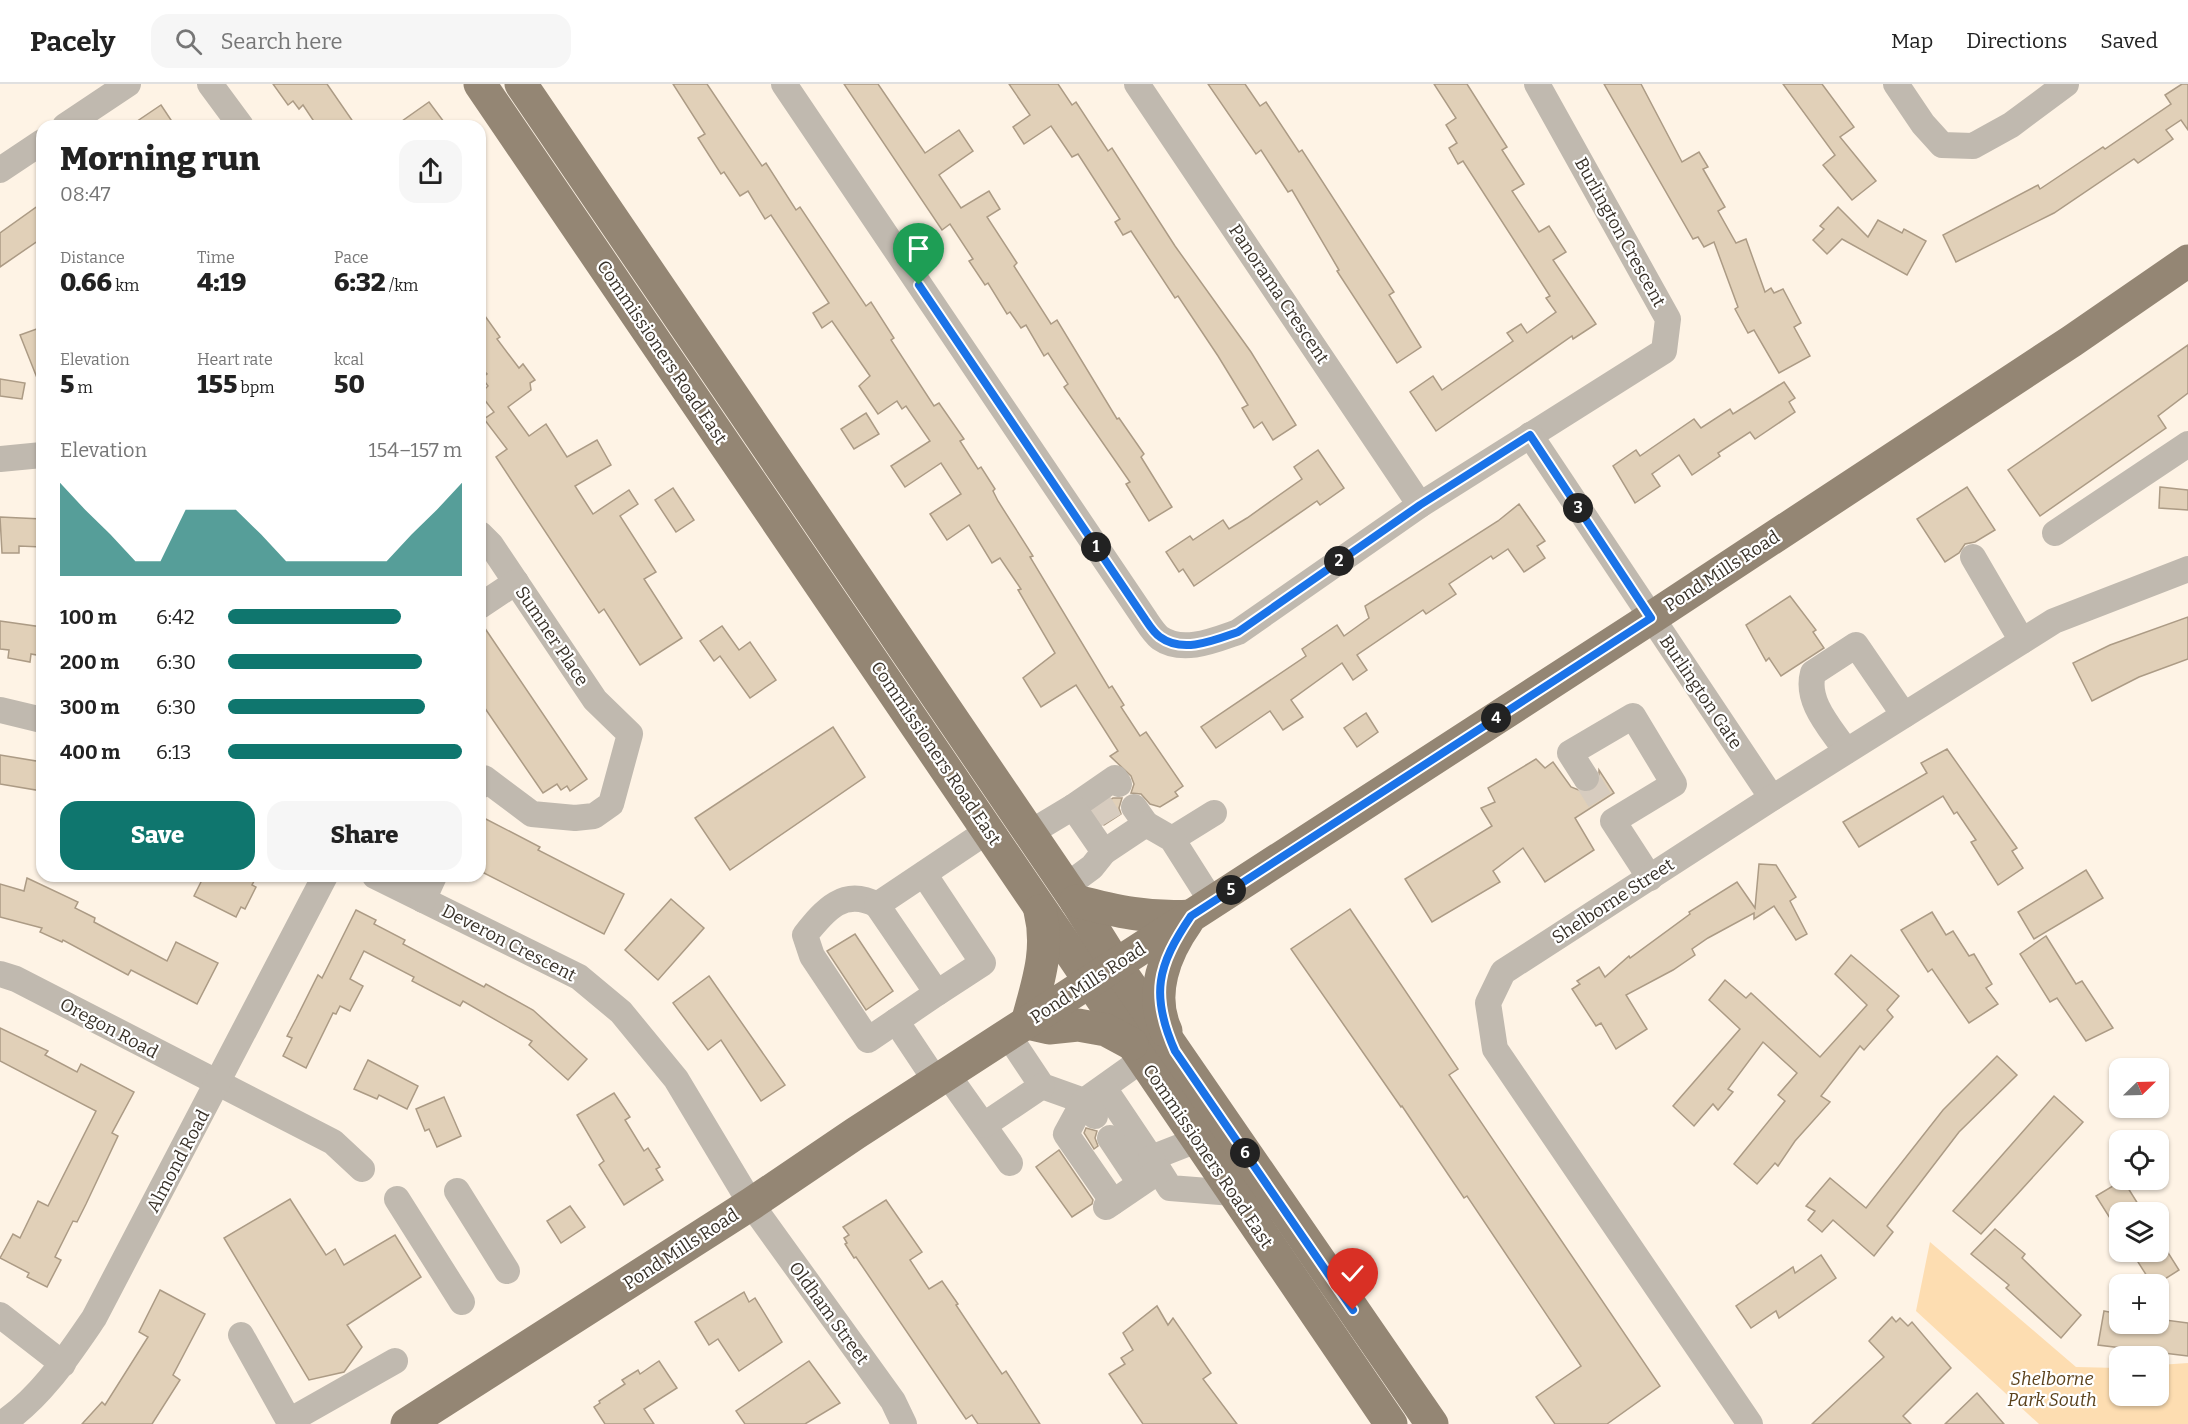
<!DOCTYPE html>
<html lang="en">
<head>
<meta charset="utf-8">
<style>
  body { margin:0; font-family:Bitter,serif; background:#f6f6f6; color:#222; height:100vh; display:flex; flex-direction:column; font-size:22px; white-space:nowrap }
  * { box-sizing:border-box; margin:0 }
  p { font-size:20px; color:#767676 }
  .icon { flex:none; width:33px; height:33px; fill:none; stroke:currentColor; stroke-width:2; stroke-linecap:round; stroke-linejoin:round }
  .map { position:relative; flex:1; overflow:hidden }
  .drawer { position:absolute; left:36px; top:36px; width:450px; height:762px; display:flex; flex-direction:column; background:#fff; border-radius:18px; box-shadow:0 2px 4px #0004 }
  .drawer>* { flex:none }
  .needle { width:39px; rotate:67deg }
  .fabs { position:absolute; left:2109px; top:974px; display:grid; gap:12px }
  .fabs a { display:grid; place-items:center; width:60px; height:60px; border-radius:12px; background:#fff; box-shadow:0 2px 4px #0004; font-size:30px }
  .pin { position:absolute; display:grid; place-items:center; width:51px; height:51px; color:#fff; margin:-62px -26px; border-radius:50% 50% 50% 0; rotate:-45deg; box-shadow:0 0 6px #0007 }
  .pin .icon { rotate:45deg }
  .km { position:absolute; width:30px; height:30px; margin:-15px; border-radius:50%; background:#222; color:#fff; font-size:16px; line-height:30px; text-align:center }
  .round { display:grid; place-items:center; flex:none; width:63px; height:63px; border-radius:18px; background:#f6f6f6 }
  .head { display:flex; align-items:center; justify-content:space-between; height:102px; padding:0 24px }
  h1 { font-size:33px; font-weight:800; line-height:45px }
  .figures { display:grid; grid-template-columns:repeat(3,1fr); gap:9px; height:102px; padding:6px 24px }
  .figures div { display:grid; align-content:center }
  .figures b { font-size:26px; font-weight:800 }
  .figures small { font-size:16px; font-weight:400 }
  .figures p { font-size:16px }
  .chart { height:168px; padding:12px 24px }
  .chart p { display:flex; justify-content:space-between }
  .chart svg { width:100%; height:108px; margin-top:6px; fill:#0f766e; opacity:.7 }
  .action { display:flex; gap:12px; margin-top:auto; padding:12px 24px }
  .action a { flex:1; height:69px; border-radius:18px; background:#0f766e; color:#fff; font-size:24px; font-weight:800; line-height:69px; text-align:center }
  .action a+a { background:#f6f6f6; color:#222 }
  ul { padding:0 24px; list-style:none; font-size:20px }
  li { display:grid; grid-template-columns:96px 72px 1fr; align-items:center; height:45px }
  li i { height:15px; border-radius:8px; background:#0f766e }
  header { display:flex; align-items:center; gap:36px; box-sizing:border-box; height:84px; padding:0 30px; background:#fff; border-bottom:2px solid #e0e0e0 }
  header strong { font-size:28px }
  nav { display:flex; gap:33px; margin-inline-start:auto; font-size:21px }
  .search { width:420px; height:54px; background:#f6f6f6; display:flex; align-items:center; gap:15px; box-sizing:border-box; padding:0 21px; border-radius:18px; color:#767676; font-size:22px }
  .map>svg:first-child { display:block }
  .green { fill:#fdddb1 }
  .building { fill:#e1d0b8; stroke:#ac9b85; stroke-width:1.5 }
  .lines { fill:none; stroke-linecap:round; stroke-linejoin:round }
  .minor-tunnel { stroke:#d7ccbf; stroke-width:26; stroke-dasharray:26 13; stroke-linecap:butt }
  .minor { stroke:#c0b9af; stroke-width:26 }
  .major { stroke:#948674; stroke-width:33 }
  .route-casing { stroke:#fff; stroke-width:12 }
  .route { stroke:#1a73e8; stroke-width:8 }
  .labels { text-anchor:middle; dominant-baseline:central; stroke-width:4.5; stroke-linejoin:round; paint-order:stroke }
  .street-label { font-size:18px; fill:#393229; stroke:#fff }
  .park-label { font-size:18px; font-style:italic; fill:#5a411b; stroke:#fff }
</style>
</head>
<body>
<header>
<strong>Pacely</strong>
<div class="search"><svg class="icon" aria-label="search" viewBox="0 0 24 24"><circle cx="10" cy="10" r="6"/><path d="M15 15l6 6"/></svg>Search here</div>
<nav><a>Map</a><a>Directions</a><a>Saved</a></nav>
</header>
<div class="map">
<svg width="2188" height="1340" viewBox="0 0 2188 1340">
  <rect width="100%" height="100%" fill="#fef3e5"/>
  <!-- green -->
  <polygon class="green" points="1930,1158 2076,1283 2119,1284 2120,1311 2158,1311 2159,1281 2188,1279 2188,1340 2039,1340 1916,1227"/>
  <!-- building -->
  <g class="building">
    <polygon points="273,0 327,0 356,42 317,42 303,21 299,25 293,17 288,21"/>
    <polygon points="673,0 707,0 762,82 766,79 796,126 800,123 866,222 871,218 894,254 891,256 934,322 939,319 964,355 960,357 978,385 981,383 995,405 993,407 998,417 1033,472 1030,473 1109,604 1112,602 1124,621 1121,623 1140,652 1146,648 1183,702 1175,708 1178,712 1160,723 1150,720 1141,710 1131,709 1134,700 1131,692 1110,672 1118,667 1076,601 1041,623 1023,594 1055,569 1018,506 1021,505 1000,474 992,479 969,441 947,456 930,430 961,410 941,379 905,403 891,382 930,357 906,322 902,325 897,317 878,330 859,302 870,292 832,237 822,244 813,229 829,219 771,131 765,135 748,107 740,112 724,88 721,90 698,54 705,50"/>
    <polygon points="844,0 878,0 925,69 959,46 973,67 939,91 961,124 989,107 1000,125 987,133 1017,179 1014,182 1051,240 1057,236 1117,335 1119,334 1144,370 1141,373 1172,423 1149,437 1126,400 1130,398 1064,303 1068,300 1048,269 1044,272 1026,241 1021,244 1010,228 1007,230 988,199 985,201 969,177 973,175 950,140 942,146"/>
    <polygon points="1009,0 1058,0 1072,21 1076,18 1108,67 1112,64 1175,162 1251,268 1296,341 1273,356 1262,338 1254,344 1242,324 1248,321 1218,272 1178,212 1175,214 1131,147 1123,151 1115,138 1120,135 1078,70 1072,73 1051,42 1024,60 1013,43 1030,31"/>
    <polygon points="1208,0 1245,0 1260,22 1266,18 1299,68 1302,66 1394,208 1389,211 1421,263 1397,279 1337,187 1339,186 1292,106 1288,108 1261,66 1256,70"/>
    <polygon points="1434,0 1467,0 1507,63 1502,66 1524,100 1512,107 1539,148 1549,142 1566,168 1553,176 1596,240 1573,255 1572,252 1436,347 1410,308 1433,292 1442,306 1513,257 1507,249 1521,240 1527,249 1556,228 1546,214 1550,212 1463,77 1458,80 1449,64 1457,59 1446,41 1456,34"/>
    <polygon points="1604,0 1641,0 1682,78 1699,68 1708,83 1703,85 1725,123 1718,127 1736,159 1746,155 1765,208 1771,204 1774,209 1783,205 1801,239 1794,243 1810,272 1779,289 1754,246 1748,249 1735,225 1738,223 1714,158 1704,163 1698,153 1693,155"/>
    <polygon points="1783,0 1822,0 1854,43 1840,53 1876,97 1852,116 1823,81 1835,71"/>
    <polygon points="2182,0 2188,0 2188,46 2181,36 2166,46 2173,55 2138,79 2134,75 2054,129 1956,178 1943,151 2038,101 2040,105 2103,63 2105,65 2171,20 2165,11"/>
    <polygon points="429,18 447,42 395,42"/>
    <polygon points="161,21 175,42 130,42"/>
    <polygon points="42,119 42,154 0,183 0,149"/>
    <polygon points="1838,123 1868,153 1878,136 1902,149 1904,145 1926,157 1907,191 1842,155 1827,170 1813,156 1824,145 1820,142"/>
    <polygon points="480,225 500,253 497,255 519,284 523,280 535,296 530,299 531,306 508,323 529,352 546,340 567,373 597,356 611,381 575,402 593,430 629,406 638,420 620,432 656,488 644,495 682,554 640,581 604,525 599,529 496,373 507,365 484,335 494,328 480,310 488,302 482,294 487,290 480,283"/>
    <polygon points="42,243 42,303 41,304 20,251"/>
    <polygon points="2188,261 2188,309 2158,332 2166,344 2040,432 2008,386"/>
    <polygon points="0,295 25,299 22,315 0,312"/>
    <polygon points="1784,298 1795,314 1789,318 1795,328 1755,355 1750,348 1718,369 1720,372 1692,391 1679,371 1652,390 1660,402 1635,419 1613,382 1636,366 1640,372 1694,335 1701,344 1730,325 1733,330"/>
    <polygon points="866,329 879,350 854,365 841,345"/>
    <polygon points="1318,366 1344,404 1320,421 1317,417 1194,502 1183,485 1179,488 1166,468 1190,452 1193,456 1223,436 1229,445 1247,434 1302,395 1294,383"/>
    <polygon points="1967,403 1995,446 1975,458 1965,460 1959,469 1945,478 1917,435"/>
    <polygon points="2160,403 2188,406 2188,426 2159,424"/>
    <polygon points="673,404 694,436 676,448 655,416"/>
    <polygon points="1519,420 1545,457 1537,462 1545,474 1524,488 1508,465 1493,475 1491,472 1449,500 1456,510 1426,530 1423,526 1357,571 1367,586 1353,596 1342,579 1291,616 1303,633 1283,646 1270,627 1216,664 1201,643 1306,572 1302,565 1337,541 1344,552 1369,534 1365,522 1498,437"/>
    <polygon points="0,433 42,435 42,463 19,462 19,469 2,469"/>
    <polygon points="1790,512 1816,546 1813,548 1824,564 1781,592 1769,574 1766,577 1746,541"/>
    <polygon points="2188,533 2188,575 2139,593 2092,617 2073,579 2110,561"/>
    <polygon points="0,537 42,543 42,572 31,570 30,578 8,574 9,566 0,565"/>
    <polygon points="480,537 587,695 570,707 567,702 561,706 557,700 543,709 480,617"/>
    <polygon points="722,542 739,566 750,558 776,596 750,614 720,572 714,577 700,557"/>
    <polygon points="1366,629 1378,648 1357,663 1344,644"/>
    <polygon points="833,643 865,693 730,786 695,734"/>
    <polygon points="1947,665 2017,764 2012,767 2023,784 1998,801 1971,758 1976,756 1957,728 1954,730 1943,712 1859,763 1843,738 1927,689 1921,679"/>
    <polygon points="0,671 42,678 42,707 0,700"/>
    <polygon points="1536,675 1545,684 1553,678 1571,703 1586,709 1599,701 1599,686 1614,709 1575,734 1594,766 1545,798 1523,764 1493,787 1500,798 1432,838 1405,795 1492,742 1481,724 1495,718 1488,704"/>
    <polygon points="1113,714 1122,714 1119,724 1121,730 1104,741 1094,727"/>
    <polygon points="480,732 540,763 538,766 624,810 604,850 480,787"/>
    <polygon points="1759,780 1776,781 1796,813 1790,817 1807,850 1796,856 1774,822 1754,835 1754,829 1708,854 1692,865 1695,871 1673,886 1626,911 1647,945 1616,965 1601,939 1596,942 1572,905 1580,900 1577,897 1599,883 1605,893 1629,872 1630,874 1690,830 1689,828 1737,798 1755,824"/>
    <polygon points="2086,786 2103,814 2034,855 2018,828"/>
    <polygon points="204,792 257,792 252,801 256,803 245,825 241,823 236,833 194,812"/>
    <polygon points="27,794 78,818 75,824 95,834 94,838 167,877 176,858 218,879 197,920 131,886 128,891 63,856 62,858 40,848 42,844 0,833 0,800 24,807"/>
    <polygon points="671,815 704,844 658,896 625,866"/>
    <polygon points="1350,825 1458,985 1449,991 1660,1302 1607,1340 1555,1340 1536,1313 1581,1282 1467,1112 1464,1114 1402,1022 1401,1023 1291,865"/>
    <polygon points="356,826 376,836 374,840 405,856 403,860 484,903 486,900 533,926 587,975 568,996 529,961 532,957 463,917 460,922 412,897 414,893 364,867 350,895 363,902 350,927 340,922 336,930 333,929 306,984 283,972 292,954 287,952 296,935 318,891 322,894"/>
    <polygon points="1932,828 1946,851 1953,847 1969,872 1974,870 1992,900 1986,904 1998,920 1969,939 1932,885 1928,888 1901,846"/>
    <polygon points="855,850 893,907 866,926 827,867"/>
    <polygon points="2046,852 2076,900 2082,897 2113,944 2086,957 2057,914 2050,918 2020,870"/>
    <polygon points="1851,871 1899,912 1887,926 1893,933 1864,966 1860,962 1821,1012 1830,1018 1795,1057 1778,1082 1775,1079 1757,1100 1734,1080 1785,1017 1778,1011 1797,989 1763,958 1728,1005 1733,1008 1718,1026 1713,1020 1694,1042 1673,1022 1740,945 1709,916 1725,896 1746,914 1751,909 1820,973 1867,921 1835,890"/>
    <polygon points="709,892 785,1001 761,1017 721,956 708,966 673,919"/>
    <polygon points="0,944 48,967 45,971 77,988 81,980 134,1008 112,1049 118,1052 86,1120 77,1138 73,1137 55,1173 61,1176 47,1203 27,1193 29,1189 0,1174 13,1150 20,1154 38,1117 48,1122 96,1027 0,977"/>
    <polygon points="1997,972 2017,991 1959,1048 1887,1142 1893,1148 1874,1172 1833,1136 1822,1148 1808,1136 1815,1127 1806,1122 1830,1094 1866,1124 1943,1026"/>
    <polygon points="368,976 418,1002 407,1025 379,1011 377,1015 354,1005"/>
    <polygon points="614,1009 630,1033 625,1036 644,1067 648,1064 660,1083 656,1085 663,1096 624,1121 599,1081 604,1077 577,1031"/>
    <polygon points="2054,1012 2083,1038 1981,1150 1953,1127"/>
    <polygon points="444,1013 461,1052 437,1063 429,1045 425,1047 416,1025"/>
    <polygon points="1086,1044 1097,1047 1095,1054 1098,1062 1094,1065 1084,1049"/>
    <polygon points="1059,1066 1093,1116 1092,1120 1072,1133 1036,1083"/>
    <polygon points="2123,1096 2143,1128 2120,1128 2120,1150 2096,1112"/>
    <polygon points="290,1115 326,1171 335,1165 344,1181 395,1151 421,1193 347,1241 362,1263 344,1288 309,1296 224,1154"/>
    <polygon points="886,1116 922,1168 910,1176 929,1205 942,1197 958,1220 956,1221 1002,1290 1006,1287 1040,1340 978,1340 972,1331 966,1335 856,1173 854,1174 845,1160 847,1159 844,1154 849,1151 843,1143"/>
    <polygon points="570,1122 585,1143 561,1159 547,1137"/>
    <polygon points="1995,1145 2025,1170 2022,1174 2081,1231 2061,1254 2006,1204 2009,1201 1971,1170"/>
    <polygon points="2131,1167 2167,1167 2179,1186 2157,1200 2152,1200"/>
    <polygon points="1821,1171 1836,1194 1779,1234 1776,1227 1751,1244 1736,1222 1793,1183 1795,1189"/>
    <polygon points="160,1206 205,1230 173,1291 180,1296 152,1340 82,1340 102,1318 105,1321 148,1253 139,1248"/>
    <polygon points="744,1208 749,1218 755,1214 782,1258 739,1287 718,1255 709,1261 695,1238"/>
    <polygon points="1157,1222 1168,1241 1173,1234 1211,1289 1203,1295 1237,1340 1143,1340 1109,1290 1125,1280 1121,1274 1133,1266 1123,1249"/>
    <polygon points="2104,1227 2120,1230 2120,1239 2158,1239 2158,1235 2188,1239 2188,1272 2098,1261"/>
    <polygon points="1892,1233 1896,1238 1900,1234 1908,1242 1912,1238 1951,1284 1903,1332 1911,1340 1812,1340 1884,1273 1869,1257"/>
    <polygon points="659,1277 677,1304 644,1325 654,1340 605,1340 594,1323 600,1319 599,1317 625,1300 622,1296 638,1286 640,1290"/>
    <polygon points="809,1277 840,1319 805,1340 745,1340 736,1327"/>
    <polygon points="1977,1309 2004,1340 1945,1340"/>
  </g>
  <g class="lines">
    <!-- minor-tunnel -->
    <g class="minor-tunnel">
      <polyline points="1586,694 1601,718"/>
      <polyline points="1097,716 1110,737"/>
    </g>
    <!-- minor -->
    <g class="minor">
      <polyline points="210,0 241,42"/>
      <path d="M784,0L1145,535C1149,541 1154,549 1160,554C1183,570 1215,556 1238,548L1420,421L1664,267L1668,235L1537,0"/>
      <polyline points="1137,0 1420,421"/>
      <polyline points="1896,0 1923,40 1942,61 1973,62 2011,41 2066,0"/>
      <polyline points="65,42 128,0"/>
      <polyline points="0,86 42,58"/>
      <polyline points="1530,351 1772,714"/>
      <polyline points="0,375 42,371"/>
      <polyline points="2055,449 2188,360"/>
      <polyline points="480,450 491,461 595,616 630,650 611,720 594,732 575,734 532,730 484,694 480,702"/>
      <polyline points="1973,473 2022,557"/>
      <polyline points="480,522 516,498"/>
      <polyline points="0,626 42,636"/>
      <path d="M1846,667C1831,644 1805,618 1813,589L1856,561L1904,631"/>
      <polyline points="1586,694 1570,669 1633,632 1674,700 1613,737 1650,794"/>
      <polyline points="1073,723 1115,694 1119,700"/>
      <polyline points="1134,723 1146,740"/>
      <polyline points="1028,750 1073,723 1104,768"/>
      <polyline points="1172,755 1214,729"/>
      <polyline points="924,790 983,879 937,909"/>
      <polyline points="375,792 579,893 621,928 676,995 751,1120 893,1317 904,1340"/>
      <polyline points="1065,803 1092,783 1104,768 1146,740 1172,755 1212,818"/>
      <polyline points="423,816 434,792"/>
      <path d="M877,821C844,803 825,826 805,851L812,872L868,956L896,937"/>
      <polyline points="0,890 16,895 333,1058 362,1085"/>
      <polyline points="1008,951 1042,1002 1084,1017 1143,975"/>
      <polyline points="947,990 1010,1079"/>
      <polyline points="936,997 896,937 937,909 877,821 989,746"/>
      <polyline points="1104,1004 1151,1074 1197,1056"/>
      <polyline points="1095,1032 1084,1017 1066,1050 1113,1118"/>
      <polyline points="984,1041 1042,1002"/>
      <polyline points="1110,1054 1140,1099"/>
      <polyline points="1151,1074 1170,1104 1233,1109"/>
      <polyline points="457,1107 507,1187"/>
      <polyline points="397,1115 462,1218"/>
      <polyline points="1106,1123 1159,1087"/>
      <polyline points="0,1231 63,1280"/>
      <polyline points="241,1251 289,1337 395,1277"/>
      <path d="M1,1340C40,1315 68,1272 94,1234L325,792"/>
      <polyline points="1750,1340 1495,965 1488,919 1503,888 1772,714 2054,537 2188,485"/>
    </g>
    <!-- major -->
    <g class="major">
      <polyline points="480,0 1391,1340"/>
      <polyline points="521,0 1076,817 1116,881 1432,1340"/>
      <path d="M1076,817C1115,827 1150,835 1191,832"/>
      <path d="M1027,939C1037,901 1050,867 1040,827"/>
      <polyline points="1027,939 1049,944 1078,941 1106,946 1132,960"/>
      <path d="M1166,947C1149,910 1165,869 1187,838"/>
      <polyline points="407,1340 751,1120 856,1049 1651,534 2072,257 2188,177"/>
    </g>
  </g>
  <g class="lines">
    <defs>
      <path id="route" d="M919,201L1145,535C1149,541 1154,549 1160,553C1183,570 1215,556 1238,548L1420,421L1530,351L1651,534L1191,832C1157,882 1150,911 1175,967L1353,1226"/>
    </defs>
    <!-- route casing -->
    <use href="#route" class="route-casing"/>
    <!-- route -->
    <use href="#route" class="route"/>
  </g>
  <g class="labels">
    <!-- street labels -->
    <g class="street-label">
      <text transform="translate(1620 148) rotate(61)">Burlington Crescent</text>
      <text transform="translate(1279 210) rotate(56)">Panorama Crescent</text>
      <text transform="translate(662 268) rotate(56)">Commissioners Road East</text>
      <text transform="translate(1722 487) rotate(-33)">Pond Mills Road</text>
      <text transform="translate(552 552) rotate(56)">Sumner Place</text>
      <text transform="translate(1701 608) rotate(56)">Burlington Gate</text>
      <text transform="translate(936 669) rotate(56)">Commissioners Road East</text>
      <text transform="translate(1613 817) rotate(-33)">Shelborne Street</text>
      <text transform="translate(509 859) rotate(27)">Deveron Crescent</text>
      <text transform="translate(1088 899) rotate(-33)">Pond Mills Road</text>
      <text transform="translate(109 944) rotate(28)">Oregon Road</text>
      <text transform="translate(1208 1072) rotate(56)">Commissioners Road East</text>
      <text transform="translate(178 1077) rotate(-62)">Almond Road</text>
      <text transform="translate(681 1165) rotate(-33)">Pond Mills Road</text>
      <text transform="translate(829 1229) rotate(54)">Oldham Street</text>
    </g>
    <!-- park labels -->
    <g class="park-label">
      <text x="2052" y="1295">Shelborne<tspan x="2052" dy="21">Park South</tspan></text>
    </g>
  </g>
</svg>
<div class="fabs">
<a><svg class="needle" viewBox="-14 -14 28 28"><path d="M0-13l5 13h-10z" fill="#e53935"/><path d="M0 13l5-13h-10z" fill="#767676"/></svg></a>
<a><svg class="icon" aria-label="locate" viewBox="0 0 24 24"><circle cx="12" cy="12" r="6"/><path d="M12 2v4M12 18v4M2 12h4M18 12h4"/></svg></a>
<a><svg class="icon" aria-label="layers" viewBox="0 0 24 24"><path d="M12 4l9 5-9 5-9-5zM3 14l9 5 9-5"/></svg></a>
<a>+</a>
<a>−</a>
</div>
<div class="pin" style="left:919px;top:201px;background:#1e9e55"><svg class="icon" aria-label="arrive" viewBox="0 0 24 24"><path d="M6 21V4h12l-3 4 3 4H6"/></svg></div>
<div class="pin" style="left:1353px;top:1226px;background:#d93025"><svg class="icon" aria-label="check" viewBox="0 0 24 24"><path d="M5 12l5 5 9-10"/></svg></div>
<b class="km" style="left:1096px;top:463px">1</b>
<b class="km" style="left:1339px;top:477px">2</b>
<b class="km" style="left:1578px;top:424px">3</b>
<b class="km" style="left:1496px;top:634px">4</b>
<b class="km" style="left:1231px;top:806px">5</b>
<b class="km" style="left:1245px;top:1069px">6</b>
<section class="drawer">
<div class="head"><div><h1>Morning run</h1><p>08:47</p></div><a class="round"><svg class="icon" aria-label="share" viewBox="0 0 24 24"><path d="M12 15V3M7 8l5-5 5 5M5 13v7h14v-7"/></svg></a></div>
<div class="figures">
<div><p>Distance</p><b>0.66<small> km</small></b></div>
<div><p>Time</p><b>4:19</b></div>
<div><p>Pace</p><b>6:32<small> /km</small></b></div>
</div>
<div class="figures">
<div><p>Elevation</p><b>5<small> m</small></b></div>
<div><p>Heart rate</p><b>155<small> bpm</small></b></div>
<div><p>kcal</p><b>50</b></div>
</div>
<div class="chart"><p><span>Elevation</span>154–157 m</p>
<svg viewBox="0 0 160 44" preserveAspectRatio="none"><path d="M0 44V6L10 17L20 27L30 38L40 38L50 17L60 17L70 17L80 27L90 38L100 38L110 38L120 38L130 38L140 27L150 17L160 6V44z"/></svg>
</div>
<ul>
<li><b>100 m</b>6:42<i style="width:74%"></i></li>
<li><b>200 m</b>6:30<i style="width:83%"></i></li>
<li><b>300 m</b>6:30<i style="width:84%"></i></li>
<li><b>400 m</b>6:13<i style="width:100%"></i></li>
</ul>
<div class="action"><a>Save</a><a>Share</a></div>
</section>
</div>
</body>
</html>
